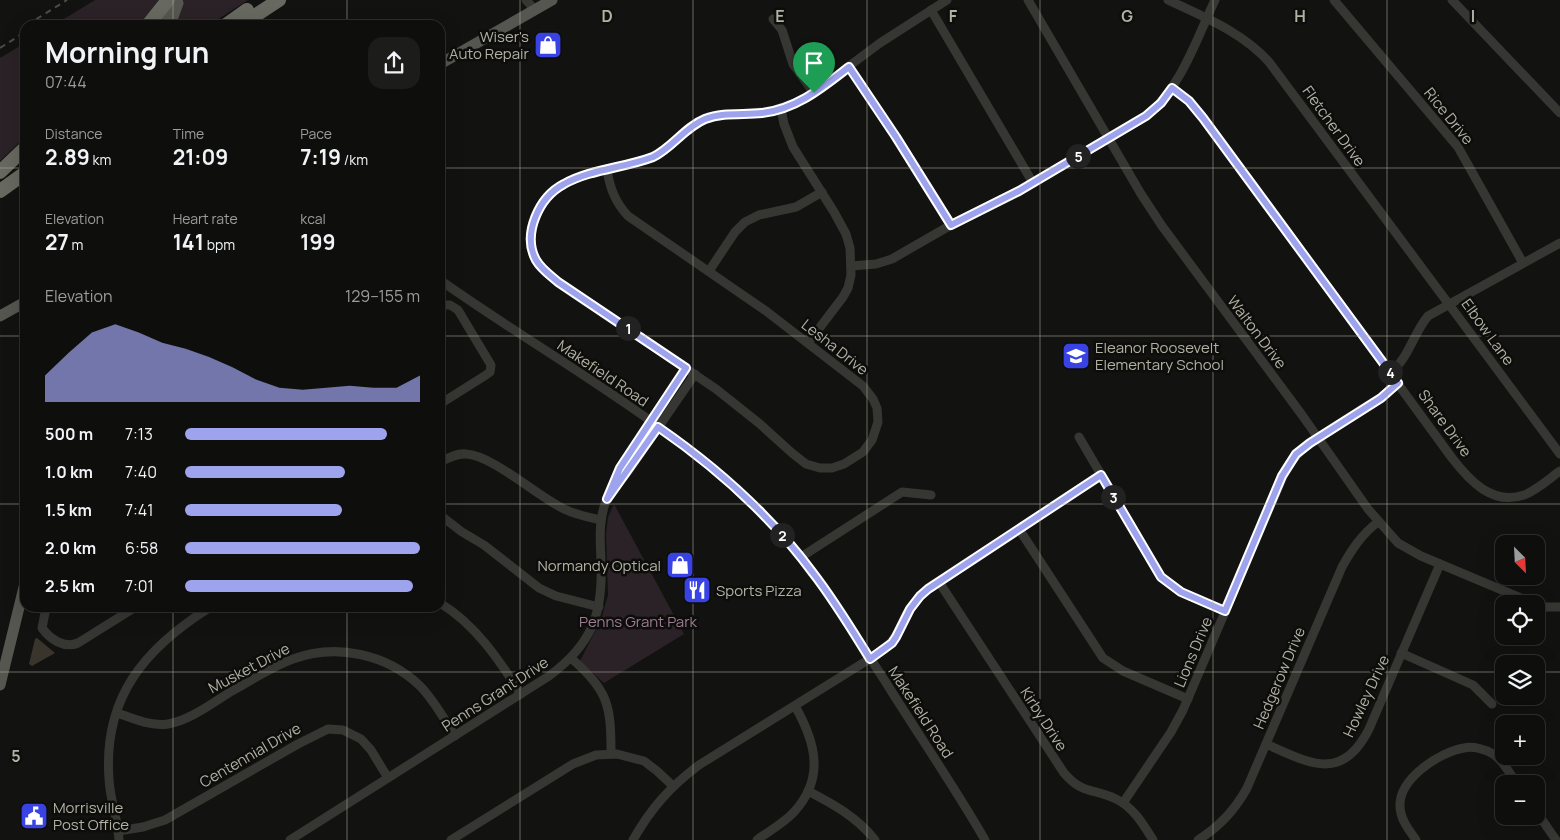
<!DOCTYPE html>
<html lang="en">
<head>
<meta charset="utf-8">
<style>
  body { margin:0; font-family:Manrope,sans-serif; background:#1c1c1b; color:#f1f3f6; height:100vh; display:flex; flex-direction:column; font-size:19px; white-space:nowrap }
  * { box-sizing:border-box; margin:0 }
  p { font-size:16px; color:#9b9c9d }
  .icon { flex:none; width:28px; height:28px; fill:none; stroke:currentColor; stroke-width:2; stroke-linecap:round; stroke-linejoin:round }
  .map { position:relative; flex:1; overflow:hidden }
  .panel { position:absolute; left:20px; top:20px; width:425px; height:592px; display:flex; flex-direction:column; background:#0e0e0d; border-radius:15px; box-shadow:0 5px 20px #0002,0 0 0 1px #2e2e2e }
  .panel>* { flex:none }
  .needle { width:32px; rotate:156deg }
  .controls { position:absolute; left:1495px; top:535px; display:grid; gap:10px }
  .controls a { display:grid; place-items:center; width:50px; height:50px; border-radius:10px; background:#0e0e0d; box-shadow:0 5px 20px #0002,0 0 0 1px #2e2e2e; font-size:25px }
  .pin { position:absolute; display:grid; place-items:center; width:42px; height:42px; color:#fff; margin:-51px -21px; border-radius:50% 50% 50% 0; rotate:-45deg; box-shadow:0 0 5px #0007 }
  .pin .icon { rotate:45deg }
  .km { position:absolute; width:25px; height:25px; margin:-12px; border-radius:50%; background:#222; color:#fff; font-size:14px; line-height:25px; text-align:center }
  .round { display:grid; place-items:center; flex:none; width:52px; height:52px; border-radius:15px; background:#1c1c1b }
  .headline { display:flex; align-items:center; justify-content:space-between; height:85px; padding:0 25px }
  h1 { font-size:28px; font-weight:700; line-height:38px }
  .figures { display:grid; grid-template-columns:repeat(3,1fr); gap:8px; height:85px; padding:5px 25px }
  .figures div { display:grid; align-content:center }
  .figures b { font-size:21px; font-weight:700 }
  .figures small { font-size:14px; font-weight:400 }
  .figures p { font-size:14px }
  .chart { height:140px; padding:10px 25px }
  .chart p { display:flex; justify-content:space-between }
  .chart svg { width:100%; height:90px; margin-top:5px; fill:#9ea3ed; opacity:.7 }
  ul { padding:0 25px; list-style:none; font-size:16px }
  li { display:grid; grid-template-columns:80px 60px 1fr; align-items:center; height:38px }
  li i { height:12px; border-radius:6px; background:#9ea3ed }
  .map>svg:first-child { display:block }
  .green { fill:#2a2226 }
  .water { fill:#3a352c }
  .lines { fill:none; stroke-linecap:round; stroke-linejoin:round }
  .minor { stroke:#363732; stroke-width:9 }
  .major { stroke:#55564f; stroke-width:11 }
  .highway { stroke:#67685f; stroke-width:14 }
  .rail { stroke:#4e4e47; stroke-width:2; stroke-dasharray:6 5; stroke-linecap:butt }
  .route-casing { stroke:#fff; stroke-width:10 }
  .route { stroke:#9ea3ed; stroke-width:6 }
  .grid { fill:none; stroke:#b2b1a3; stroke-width:1; stroke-opacity:0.55 }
  .labels { text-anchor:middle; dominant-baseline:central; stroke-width:5; stroke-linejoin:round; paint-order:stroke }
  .poi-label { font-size:15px; fill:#b2b1a3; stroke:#0d0d0c; text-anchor:start }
  .street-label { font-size:15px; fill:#b2b1a3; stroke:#0d0d0c }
  .park-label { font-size:15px; fill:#9c7c91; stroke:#0d0d0c }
  .grid-label { font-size:16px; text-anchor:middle; font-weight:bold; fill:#b2b1a3; stroke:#0d0d0c; stroke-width:5; stroke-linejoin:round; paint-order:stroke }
</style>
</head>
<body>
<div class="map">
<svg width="1560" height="840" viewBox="0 0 1560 840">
  <rect width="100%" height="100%" fill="#121211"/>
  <!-- green -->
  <g class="green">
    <polygon points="95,0 248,0 209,25 54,25"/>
    <polygon points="25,43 25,137 0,161 0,58"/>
    <polygon points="614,504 684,634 604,683 580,661 601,620 608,595 606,535 608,517"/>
  </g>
  <!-- water -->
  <polygon class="water" points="37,638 55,653 32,666 29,664 35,639"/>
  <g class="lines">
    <!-- minor -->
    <g class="minor">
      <polyline points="526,0 535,10"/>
      <polyline points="1028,0 1141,194 1162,226 1302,415 1368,509 1398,543 1421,556 1535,604"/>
      <path d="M1168,0C1204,17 1242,32 1269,62L1560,454"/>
      <polyline points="1334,0 1458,147 1523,263"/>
      <polyline points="1452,0 1560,113"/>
      <polyline points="931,10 1033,183"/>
      <polyline points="773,19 782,30 793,64 814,93"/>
      <polyline points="849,67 896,137 951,225"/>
      <path d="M1172,88L1189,101L1203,117L1452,458C1469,480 1492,506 1524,495C1537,490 1549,479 1560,471"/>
      <polyline points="781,109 784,124 793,147 834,212 846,234 850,248 851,275 848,288 843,297 808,343"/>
      <path d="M607,170C610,188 615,202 628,216L766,311L863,386L873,399L877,408L878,422L872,440L863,452L844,464L832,468H820L806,464L792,453L760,424L716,389L558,282C550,275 542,269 536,260C521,235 538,199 562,185C589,168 624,168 653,157L661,153L684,133L705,119L724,115L772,111L805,99L880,43L947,0"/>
      <path d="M851,266L876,264L892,259L951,225L1019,191L1146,116C1181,88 1196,40 1215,0"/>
      <polyline points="709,271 735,232 745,222 759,215 796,207 822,192"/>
      <path d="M440,280C547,356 669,420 762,514C812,564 847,623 885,681C918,734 954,786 985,840"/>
      <polyline points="440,305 450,305 458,310 491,365 490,372 486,375 440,404"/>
      <path d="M1390,373C1409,358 1413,334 1428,316L1560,243"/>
      <polyline points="1079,437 1161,577 1181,592 1225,611"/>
      <path d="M440,462C448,458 457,453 466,454C492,455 537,496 564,509C576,515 588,517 601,520"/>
      <polyline points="613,490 627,473 695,374"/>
      <polyline points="440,515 462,532 484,545 539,588 556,596 599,607"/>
      <polyline points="1019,529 1103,658 1123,671 1188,699"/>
      <polyline points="801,557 902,492 931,495"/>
      <path d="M939,582L1064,773C1083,795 1093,788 1116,799C1133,807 1143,824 1153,840"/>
      <path d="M440,603C476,625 499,660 521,694"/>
      <polyline points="1536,604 1546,607 1560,607"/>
      <path d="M46,608L42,628C50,639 64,649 78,643L134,608"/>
      <polyline points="1401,653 1473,685 1492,704"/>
      <path d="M571,658C608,691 611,704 611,753"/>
      <path d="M117,713C133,718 151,727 168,724C189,721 214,702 232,691C252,680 271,667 293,659C336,643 387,654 420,686C434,700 444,719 455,736"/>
      <path d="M1266,744C1309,763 1342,783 1369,729L1440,564"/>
      <path d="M808,791C833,804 857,817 875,840"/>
      <polyline points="1123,803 1171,732 1183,710 1287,467 1302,449 1381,398 1398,383"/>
      <polyline points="1536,811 1556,840"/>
      <polyline points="118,831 143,827 165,820 298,744 328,729 343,730 361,739 371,750 388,778"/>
      <path d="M119,840C118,820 110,800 109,779C103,698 144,649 209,608"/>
      <path d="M290,840L549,676C591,645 603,615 601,564C601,550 599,536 601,522C603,503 612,485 620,468L686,368"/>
      <polyline points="451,840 573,764 596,755 617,754 644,761 657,771 673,786"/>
      <path d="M633,840C651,808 670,787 699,765L884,650C897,638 899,628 907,613C913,604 920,596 928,589L1101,475"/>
      <path d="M757,840C769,831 784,823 794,812C825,778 816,743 795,706"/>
      <path d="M1198,840C1219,827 1235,810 1247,788L1342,567C1352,549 1362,534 1378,522"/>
      <path d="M1416,840C1409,830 1400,819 1400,806C1399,779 1439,752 1464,748C1473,746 1485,749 1493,754C1503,760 1510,774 1517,784"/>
    </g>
    <!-- major -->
    <g class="major">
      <polyline points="161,25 172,0"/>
      <polyline points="170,25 178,3"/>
      <polyline points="440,64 552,0"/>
      <polyline points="0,316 25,302"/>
      <polyline points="0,685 25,583"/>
    </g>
    <!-- highway -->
    <g class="highway">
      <polyline points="148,25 168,0"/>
      <polyline points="226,25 247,10"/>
      <polyline points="241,25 279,0"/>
      <polyline points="0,172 25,148"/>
      <polyline points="0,191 25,173"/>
    </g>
    <!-- rail -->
    <g class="rail">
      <polyline points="27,25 67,0"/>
      <polyline points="0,48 25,32"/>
    </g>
  </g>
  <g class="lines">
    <defs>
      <path id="route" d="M849,67L896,137L951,225L1019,191L1146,116L1161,103L1172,88L1189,101L1203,118L1398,383L1381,398L1310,443L1296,454L1282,476L1225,611L1181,592L1161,577L1101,475L928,589L920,596L910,609L896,637L892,643L870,659C852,630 834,600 813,573C771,516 716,467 658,427L607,499L620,468L686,368L558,282C550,275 541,269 536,260C522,234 539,197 564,184C591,169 624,168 653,157C672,148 685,127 705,119C723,112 744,115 762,113C797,109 823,87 849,67Z"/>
    </defs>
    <!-- route casing -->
    <use href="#route" class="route-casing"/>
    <!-- route -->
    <use href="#route" class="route"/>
  </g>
  <!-- grid -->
  <path class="grid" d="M173,0V25M347,0V25M520,0V840M693,0V840M867,0V840M1040,0V840M1213,0V840M1387,0V840M0,168H25M440,168H1560M0,336H25M440,336H1560M0,504H25M440,504H1560M173,608V840M347,608V840M0,672H1504M1536,672H1560"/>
  <!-- icons -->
  <defs>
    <symbol id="shop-square" viewBox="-11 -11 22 22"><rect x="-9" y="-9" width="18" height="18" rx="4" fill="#3942e2" stroke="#0d0d0c"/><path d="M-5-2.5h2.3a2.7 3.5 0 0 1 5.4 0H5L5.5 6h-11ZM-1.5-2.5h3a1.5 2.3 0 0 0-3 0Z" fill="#fff"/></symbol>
    <symbol id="school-square" viewBox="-11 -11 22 22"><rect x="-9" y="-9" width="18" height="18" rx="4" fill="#3942e2" stroke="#0d0d0c"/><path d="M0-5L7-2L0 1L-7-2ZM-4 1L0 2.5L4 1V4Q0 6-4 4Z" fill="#fff"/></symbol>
    <symbol id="restaurant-square" viewBox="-11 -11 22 22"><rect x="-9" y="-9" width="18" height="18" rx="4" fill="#3942e2" stroke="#0d0d0c"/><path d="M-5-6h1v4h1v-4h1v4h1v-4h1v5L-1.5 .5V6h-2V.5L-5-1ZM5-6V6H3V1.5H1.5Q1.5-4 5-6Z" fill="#fff"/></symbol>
    <symbol id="civic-square" viewBox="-11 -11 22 22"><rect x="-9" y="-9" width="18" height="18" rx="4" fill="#3942e2" stroke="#0d0d0c"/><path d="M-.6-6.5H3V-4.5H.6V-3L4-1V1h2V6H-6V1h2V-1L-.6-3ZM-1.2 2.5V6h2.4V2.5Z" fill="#fff"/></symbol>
  </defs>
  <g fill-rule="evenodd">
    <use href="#shop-square" x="532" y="29" width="32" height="32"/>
    <use href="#school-square" x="1060" y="340" width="32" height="32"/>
    <use href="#shop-square" x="664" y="549" width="32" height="32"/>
    <use href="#restaurant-square" x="681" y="574" width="32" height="32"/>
    <use href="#civic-square" x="18" y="800" width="32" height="32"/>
  </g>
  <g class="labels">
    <!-- poi labels -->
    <g class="poi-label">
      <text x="529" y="36" text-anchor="end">Wiser's<tspan x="529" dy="17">Auto Repair</tspan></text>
      <text x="1095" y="347">Eleanor Roosevelt<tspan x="1095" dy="17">Elementary School</tspan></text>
      <text x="661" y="565" text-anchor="end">Normandy Optical</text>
      <text x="716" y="590">Sports Pizza</text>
      <text x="53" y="807">Morrisville<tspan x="53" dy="17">Post Office</tspan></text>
    </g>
    <!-- street labels -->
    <g class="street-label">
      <text transform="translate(1449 116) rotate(51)">Rice Drive</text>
      <text transform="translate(1334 126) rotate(54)">Fletcher Drive</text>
      <text transform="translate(1257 332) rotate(53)">Walton Drive</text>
      <text transform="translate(1488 332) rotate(54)">Elbow Lane</text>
      <text transform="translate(835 347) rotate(38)">Lesha Drive</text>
      <text transform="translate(603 373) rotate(34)">Makefield Road</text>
      <text transform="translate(1445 423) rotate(54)">Share Drive</text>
      <text transform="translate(1193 652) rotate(-67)">Lions Drive</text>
      <text transform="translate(249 668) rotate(-28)">Musket Drive</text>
      <text transform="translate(1279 678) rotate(-67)">Hedgerow Drive</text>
      <text transform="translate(495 694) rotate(-33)">Penns Grant Drive</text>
      <text transform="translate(1366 696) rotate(-65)">Howley Drive</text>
      <text transform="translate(921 712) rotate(57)">Makefield Road</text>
      <text transform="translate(1044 719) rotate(57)">Kirby Drive</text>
      <text transform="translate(250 755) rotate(-30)">Centennial Drive</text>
    </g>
    <!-- park labels -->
    <g class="park-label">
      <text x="638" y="621">Penns Grant Park</text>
    </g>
  </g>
  <g class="grid-label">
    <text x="607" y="22">D</text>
    <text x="780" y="22">E</text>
    <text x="953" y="22">F</text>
    <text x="1127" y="22">G</text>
    <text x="1300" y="22">H</text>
    <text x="1473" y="22">I</text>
    <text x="16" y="762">5</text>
  </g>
</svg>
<div class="controls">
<a><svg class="needle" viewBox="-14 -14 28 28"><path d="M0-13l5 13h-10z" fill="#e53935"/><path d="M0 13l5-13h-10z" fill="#9b9c9d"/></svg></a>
<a><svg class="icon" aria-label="locate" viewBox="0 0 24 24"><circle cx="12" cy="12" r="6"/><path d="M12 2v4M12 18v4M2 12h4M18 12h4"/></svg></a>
<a><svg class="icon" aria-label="layers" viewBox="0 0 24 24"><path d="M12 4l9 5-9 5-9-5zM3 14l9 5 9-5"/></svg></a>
<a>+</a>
<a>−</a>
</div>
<div class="pin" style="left:814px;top:93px;background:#1e9e55"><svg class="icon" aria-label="arrive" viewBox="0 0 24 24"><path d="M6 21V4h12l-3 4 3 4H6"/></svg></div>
<b class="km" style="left:628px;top:328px">1</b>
<b class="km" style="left:782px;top:535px">2</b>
<b class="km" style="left:1113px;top:497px">3</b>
<b class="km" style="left:1390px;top:372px">4</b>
<b class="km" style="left:1078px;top:156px">5</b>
<section class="panel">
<div class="headline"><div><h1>Morning run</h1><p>07:44</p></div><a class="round"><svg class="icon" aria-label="share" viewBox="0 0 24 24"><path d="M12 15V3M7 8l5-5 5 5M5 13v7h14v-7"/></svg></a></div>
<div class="figures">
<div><p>Distance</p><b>2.89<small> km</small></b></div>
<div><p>Time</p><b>21:09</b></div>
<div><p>Pace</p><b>7:19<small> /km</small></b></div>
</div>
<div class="figures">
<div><p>Elevation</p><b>27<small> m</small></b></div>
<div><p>Heart rate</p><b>141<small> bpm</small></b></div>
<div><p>kcal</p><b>199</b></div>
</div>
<div class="chart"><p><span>Elevation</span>129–155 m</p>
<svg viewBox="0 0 160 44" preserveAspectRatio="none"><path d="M0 44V31L10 20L20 10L30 6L40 10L50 15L60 18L70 22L80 27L90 33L100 37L110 38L120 37L130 36L140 37L150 37L160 31V44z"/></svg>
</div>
<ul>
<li><b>500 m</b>7:13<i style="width:86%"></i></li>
<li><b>1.0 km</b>7:40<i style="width:68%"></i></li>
<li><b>1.5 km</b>7:41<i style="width:67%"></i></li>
<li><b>2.0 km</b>6:58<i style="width:100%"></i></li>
<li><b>2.5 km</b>7:01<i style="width:97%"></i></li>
</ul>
</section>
</div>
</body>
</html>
